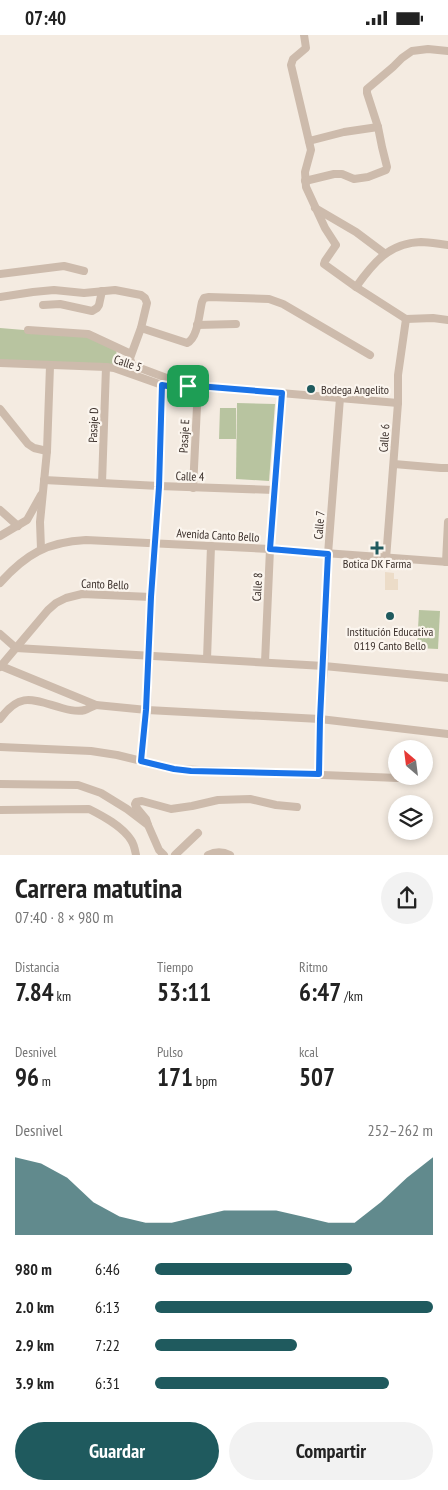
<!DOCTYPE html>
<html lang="es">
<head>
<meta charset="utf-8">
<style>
  body { margin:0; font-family:"PT Sans Narrow",sans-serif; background:#f2f2f2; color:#222; height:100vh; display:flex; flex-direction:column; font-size:19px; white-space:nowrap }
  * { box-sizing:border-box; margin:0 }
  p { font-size:16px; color:#767676 }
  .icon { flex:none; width:28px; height:28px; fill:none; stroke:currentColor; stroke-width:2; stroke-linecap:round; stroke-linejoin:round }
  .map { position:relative; height:820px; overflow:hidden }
  .sheet { display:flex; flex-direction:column; background:#fff; flex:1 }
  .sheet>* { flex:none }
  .needle { width:32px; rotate:332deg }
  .tools { position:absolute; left:388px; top:705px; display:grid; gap:10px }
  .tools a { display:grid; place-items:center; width:45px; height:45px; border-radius:50%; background:#fff; box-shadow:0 2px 8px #0003; font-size:25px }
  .pin { position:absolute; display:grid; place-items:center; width:42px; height:42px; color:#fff; margin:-21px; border-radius:10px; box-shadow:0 2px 8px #0006 }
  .round { display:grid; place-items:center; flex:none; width:52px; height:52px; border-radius:26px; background:#f2f2f2 }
  .summary { display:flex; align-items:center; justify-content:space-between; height:85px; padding:0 15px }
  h1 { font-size:28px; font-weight:800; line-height:38px }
  .stats { display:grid; grid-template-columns:repeat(3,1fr); gap:8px; height:85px; padding:5px 15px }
  .stats div { display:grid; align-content:center }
  .stats b { font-size:25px; font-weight:800 }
  .stats small { font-size:14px; font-weight:400 }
  .stats p { font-size:14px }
  .chart { height:140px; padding:10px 15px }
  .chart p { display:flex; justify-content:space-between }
  .chart svg { width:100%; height:90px; margin-top:5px; fill:#1f5a5e; opacity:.7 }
  .primary-button { display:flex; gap:10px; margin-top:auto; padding:10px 15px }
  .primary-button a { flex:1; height:58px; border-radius:30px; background:#1f5a5e; color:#fff; font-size:20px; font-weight:800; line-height:58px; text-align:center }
  .primary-button a+a { background:#f2f2f2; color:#222 }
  ul { padding:0 15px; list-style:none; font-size:16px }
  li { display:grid; grid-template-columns:80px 60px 1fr; align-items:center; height:38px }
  li i { height:12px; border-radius:6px; background:#1f5a5e }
  .status { display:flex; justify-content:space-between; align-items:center; height:35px; padding:0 25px; background:#fff; direction:ltr }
  .status svg { height:14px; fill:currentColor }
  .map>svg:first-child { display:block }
  .green { fill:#b8c4a0 }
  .plaza { fill:#ecdcc8 }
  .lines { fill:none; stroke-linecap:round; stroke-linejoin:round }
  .minor { stroke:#cdbbac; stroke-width:8 }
  .route-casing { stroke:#fff; stroke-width:10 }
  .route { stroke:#1a73e8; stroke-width:6 }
  .poi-dot { fill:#1f5a5e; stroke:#fbf5ee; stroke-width:2 }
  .labels { text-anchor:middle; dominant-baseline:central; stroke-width:4.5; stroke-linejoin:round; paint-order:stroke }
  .street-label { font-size:12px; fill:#3b302b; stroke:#fbf5ee }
  .poi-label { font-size:12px; fill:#3b302b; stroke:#fbf5ee }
</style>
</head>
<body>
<div class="status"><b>07:40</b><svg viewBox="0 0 49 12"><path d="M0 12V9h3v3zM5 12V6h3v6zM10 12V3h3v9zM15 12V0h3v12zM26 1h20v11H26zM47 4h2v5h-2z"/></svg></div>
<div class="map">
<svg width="448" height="820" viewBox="0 0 448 820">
  <rect width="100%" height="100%" fill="#f4ebe1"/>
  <!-- green -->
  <g class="green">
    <polygon points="0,293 84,300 116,315 119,331 0,325"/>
    <polygon points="237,368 275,369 269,446 236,444"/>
    <polygon points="220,373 236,373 236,404 219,404"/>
    <polygon points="419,575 440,576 438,614 417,613"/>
  </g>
  <!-- plaza -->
  <polygon class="plaza" points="385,537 394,538 394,544 398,544 398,555 385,555"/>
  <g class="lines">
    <!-- minor -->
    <g class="minor">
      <polyline points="304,0 306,13 293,24 291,30 311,115 305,137 306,152 325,193 336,210 325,226 324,229 356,252 406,284 433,283 448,285"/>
      <polyline points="309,106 344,97 378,92"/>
      <polyline points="305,146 334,139 342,139 354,144 368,142 386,135 387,132 382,112 378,92 367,58 367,54 393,32 402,23 412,16 428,14 448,16"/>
      <polyline points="315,173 356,197 384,218"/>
      <polyline points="0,239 64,231 84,236"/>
      <path d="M356,252C373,228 389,208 421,207C429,207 439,209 448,210"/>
      <polyline points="0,262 33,257 54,255 84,258 115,255 141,260 145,263 147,268 141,293 130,323 132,330 188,351"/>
      <polyline points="43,270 60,269 92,276 97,273 99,270 102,256"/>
      <polyline points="197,290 236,289"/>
      <path d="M141,293L187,308C198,303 199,279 202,267L204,263L209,262L269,264L283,269L370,320"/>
      <polyline points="28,295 88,299 131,319"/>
      <polyline points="0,328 106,332 114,333 162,350 173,352 198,351 398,368"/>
      <polyline points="0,374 28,409 34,413 47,416"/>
      <polyline points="394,429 441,433 448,433"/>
      <polyline points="44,445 159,451 274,455"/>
      <polyline points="102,448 106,332"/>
      <polyline points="193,453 198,351"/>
      <polyline points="0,475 18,491"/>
      <polyline points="0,501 27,485 41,460"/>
      <polyline points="41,514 40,487 47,416 50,331"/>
      <polyline points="386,524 398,368 398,340 406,284"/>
      <polyline points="446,527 448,487"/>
      <path d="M0,548C26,519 47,507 86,505L270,514L448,527"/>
      <polyline points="0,599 16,613 324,631 448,643"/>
      <polyline points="207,624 211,511"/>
      <polyline points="265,627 270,514 282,358"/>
      <polyline points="1,631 96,670 147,675 320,684 448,699"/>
      <polyline points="0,632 48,575 56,568 66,563 82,559 151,562"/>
      <path d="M0,684C20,656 33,665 62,673C69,675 77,677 85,675C88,674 92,671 96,670"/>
      <polyline points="0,712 91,716 117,720 174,734 398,743"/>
      <polyline points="141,726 147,675 151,562 159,451 162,350"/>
      <polyline points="319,739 320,684 324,631 328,519 340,363"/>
      <polyline points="0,749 78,750 101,758 127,774 148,790 159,815 164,820"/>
      <path d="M0,775L89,774C103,781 122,791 131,805C134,809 135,815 136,820"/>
      <polyline points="148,790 146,784 136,772 135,769 136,767 142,766 171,774 192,771 218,765 250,764 276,770 297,772"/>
      <polyline points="175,820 198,798"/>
      <path d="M208,820C216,816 222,816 230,820"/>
    </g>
  </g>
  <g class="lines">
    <defs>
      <polygon id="route" points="162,350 173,352 198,351 282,358 270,514 328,519 320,684 319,739 191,736 174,734 141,726 146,675 151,562 159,452"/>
    </defs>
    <!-- route casing -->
    <use href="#route" class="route-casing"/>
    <!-- route -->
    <use href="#route" class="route"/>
  </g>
  <!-- markers -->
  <g class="poi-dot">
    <circle cx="311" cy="354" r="5"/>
    <path d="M374.5 505.5h5v5h5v5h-5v5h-5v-5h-5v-5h5z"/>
    <circle cx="390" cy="581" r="5"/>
  </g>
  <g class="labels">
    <!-- street labels -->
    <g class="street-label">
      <text transform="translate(128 328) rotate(18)">Calle 5</text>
      <text transform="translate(93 390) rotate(-88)">Pasaje D</text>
      <text transform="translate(184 401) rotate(-87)">Pasaje E</text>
      <text transform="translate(384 403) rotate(-86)">Calle 6</text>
      <text transform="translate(190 441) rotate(2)">Calle 4</text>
      <text transform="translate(319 490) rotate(-85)">Calle 7</text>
      <text transform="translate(218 500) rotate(3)">Avenida Canto Bello</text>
      <text transform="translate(105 549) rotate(2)">Canto Bello</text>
      <text transform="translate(257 552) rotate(-87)">Calle 8</text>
    </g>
    <!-- poi labels -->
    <g class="poi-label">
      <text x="321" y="354" text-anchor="start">Bodega Angelito</text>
      <text x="377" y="528">Botica DK Farma</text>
      <text x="390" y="596">Institución Educativa<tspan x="390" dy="14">0119 Canto Bello</tspan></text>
    </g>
  </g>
</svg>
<div class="tools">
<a><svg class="needle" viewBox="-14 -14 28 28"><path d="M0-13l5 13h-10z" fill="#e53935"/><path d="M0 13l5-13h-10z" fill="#767676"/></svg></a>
<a><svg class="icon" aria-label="layers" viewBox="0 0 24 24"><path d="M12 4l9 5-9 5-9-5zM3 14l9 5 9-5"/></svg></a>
</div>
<div class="pin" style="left:188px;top:351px;background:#1e9e55"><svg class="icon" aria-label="arrive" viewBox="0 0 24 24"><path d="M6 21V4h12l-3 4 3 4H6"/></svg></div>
</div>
<section class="sheet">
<div class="summary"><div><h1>Carrera matutina</h1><p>07:40 · 8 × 980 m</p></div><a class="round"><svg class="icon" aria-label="share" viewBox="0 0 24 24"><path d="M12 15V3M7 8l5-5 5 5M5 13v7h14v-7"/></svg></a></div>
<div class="stats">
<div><p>Distancia</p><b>7.84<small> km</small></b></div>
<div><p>Tiempo</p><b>53:11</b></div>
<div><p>Ritmo</p><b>6:47<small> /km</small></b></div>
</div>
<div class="stats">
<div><p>Desnivel</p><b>96<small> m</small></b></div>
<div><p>Pulso</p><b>171<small> bpm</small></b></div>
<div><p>kcal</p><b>507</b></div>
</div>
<div class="chart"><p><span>Desnivel</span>252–262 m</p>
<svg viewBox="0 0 160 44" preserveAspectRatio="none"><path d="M0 44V6L10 9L20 16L30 28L40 35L50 38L60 38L70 35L80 32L90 32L100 32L110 35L120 38L130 38L140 28L150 16L160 6V44z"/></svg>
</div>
<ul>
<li><b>980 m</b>6:46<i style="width:71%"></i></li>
<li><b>2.0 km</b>6:13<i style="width:100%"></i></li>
<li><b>2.9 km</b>7:22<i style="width:51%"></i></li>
<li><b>3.9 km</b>6:31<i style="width:84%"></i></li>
</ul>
<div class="primary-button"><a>Guardar</a><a>Compartir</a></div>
</section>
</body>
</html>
